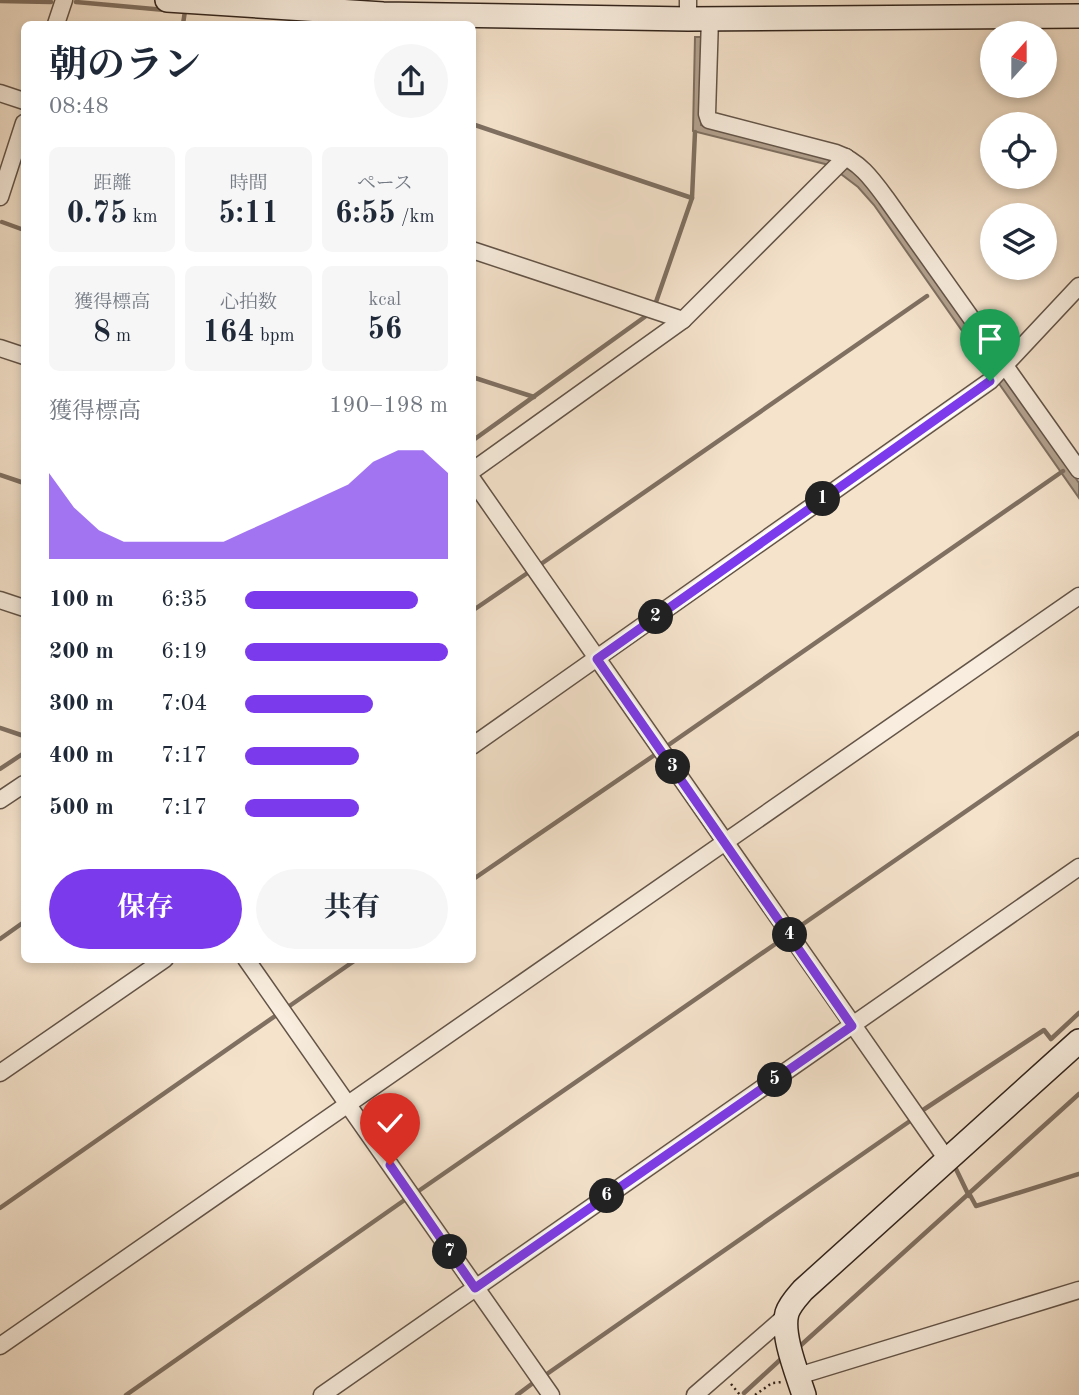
<!DOCTYPE html>
<html lang="ja">
<head>
<meta charset="utf-8">
<style>
  body { margin:0; font-family:"Old Standard TT","Noto Serif JP",serif; background:#f6f6f7; color:#1f2937; height:100vh; display:flex; flex-direction:column; font-size:26px; white-space:nowrap }
  * { box-sizing:border-box; margin:0 }
  p { font-size:23px; color:#747a83 }
  .icon { flex:none; width:38px; height:38px; fill:none; stroke:currentColor; stroke-width:2; stroke-linecap:round; stroke-linejoin:round }
  .map { position:relative; flex:1; overflow:hidden }
  .sheet { position:absolute; left:21px; top:21px; width:455px; height:942px; display:flex; flex-direction:column; background:#fff; border-radius:10px; box-shadow:0 4px 10px #0003 }
  .sheet>* { flex:none }
  .needle { width:46px; rotate:21deg }
  .controls { position:absolute; left:980px; top:21px; display:grid; gap:14px }
  .controls a { display:grid; place-items:center; width:77px; height:77px; border-radius:50%; background:#fff; box-shadow:0 4px 10px #0003; font-size:35px }
  .pin { position:absolute; display:grid; place-items:center; width:60px; height:60px; color:#fff; margin:-72px -30px; border-radius:50% 50% 50% 0; rotate:-45deg; box-shadow:0 0 7px #0007 }
  .pin .icon { rotate:45deg }
  .km { position:absolute; width:35px; height:35px; margin:-18px; border-radius:50%; background:#222; color:#fff; font-size:19px; line-height:35px; text-align:center }
  .round { display:grid; place-items:center; flex:none; width:74px; height:74px; border-radius:37px; background:#f6f6f7 }
  .headline { display:flex; align-items:center; justify-content:space-between; height:119px; padding:0 28px }
  h1 { font-size:38px; font-weight:700; line-height:52px }
  .figures { display:grid; grid-template-columns:repeat(3,1fr); gap:10px; height:119px; padding:7px 28px }
  .figures div { display:grid; align-content:center; border-radius:10px; background:#f6f6f7; text-align:center }
  .figures b { font-size:30px; font-weight:700 }
  .figures small { font-size:19px; font-weight:400 }
  .figures p { font-size:19px }
  .chart { height:196px; padding:14px 28px }
  .chart p { display:flex; justify-content:space-between }
  .chart svg { width:100%; height:126px; margin-top:7px; fill:#7c3aed; opacity:.7 }
  .button { display:flex; gap:14px; margin-top:auto; padding:14px 28px }
  .button a { flex:1; height:80px; border-radius:42px; background:#7c3aed; color:#fff; font-size:28px; font-weight:700; line-height:80px; text-align:center }
  .button a+a { background:#f6f6f7; color:#1f2937 }
  ul { padding:0 28px; list-style:none; font-size:23px }
  li { display:grid; grid-template-columns:112px 84px 1fr; align-items:center; height:52px }
  li i { height:18px; border-radius:9px; background:#7c3aed }
  .map>svg:first-child { display:block }
  .water { fill:#b3a290; stroke:#7f7062; stroke-width:2 }
  .lines { fill:none; stroke-linecap:round; stroke-linejoin:round }
  .stream { stroke:#7f7062; stroke-width:4.5 }
  .street-casing { stroke:#635448; stroke-width:19 }
  .secondary-casing { stroke:#32241c; stroke-width:26 }
  .path { stroke:#32241c; stroke-width:2.5; stroke-dasharray:2 3.5; stroke-linecap:butt }
  .street { stroke:#f8edde; stroke-width:16 }
  .secondary { stroke:#f8edde; stroke-width:23 }
  .route-casing { stroke:#fff; stroke-width:14 }
  .route { stroke:#7c3aed; stroke-width:9 }
</style>
</head>
<body>
<div class="map">
<svg width="1079" height="1395" viewBox="0 0 1079 1395">
  <rect width="100%" height="100%" fill="#f5e3cc"/>
  <filter id="stains"><feTurbulence type="fractalNoise" baseFrequency=".00286" numOctaves="4"/><feColorMatrix values="0 0 0 0 .2 0 0 0 0 .09 0 0 0 0 .02 0 0 0 .5 -.17"/></filter>
  <radialGradient id="worn" r=".72"><stop offset=".6" stop-color="#630" stop-opacity="0"/><stop offset="1" stop-color="#630" stop-opacity=".3"/></radialGradient>
  <!-- water -->
  <polygon class="water" points="695,37 704,37 701,125 837,159 852,168 882,201 1079,483 1079,498 874,205 858,187 829,165 693,131"/>
  <g class="lines">
    <!-- stream -->
    <g class="stream">
      <polyline points="0,1 51,2"/>
      <polyline points="76,2 165,10"/>
      <polyline points="183,24 185,11"/>
      <polyline points="472,124 692,198"/>
      <polyline points="2,222 24,230"/>
      <polyline points="656,302 692,198 695,132"/>
      <polyline points="472,377 534,397"/>
      <polyline points="472,441 646,316"/>
      <polyline points="0,475 24,483"/>
      <polyline points="541,564 927,296"/>
      <polyline points="472,611 529,572"/>
      <polyline points="0,728 24,736"/>
      <polyline points="667,746 1063,471"/>
      <polyline points="0,769 24,753"/>
      <polyline points="472,880 656,754"/>
      <polyline points="793,931 1079,733"/>
      <polyline points="0,939 24,922"/>
      <polyline points="288,1007 357,959"/>
      <polyline points="920,1112 1044,1030 1051,1039 1079,1013"/>
      <polyline points="956,1169 969,1196"/>
      <polyline points="420,1190 784,938"/>
      <polyline points="970,1195 976,1206 1079,1174"/>
      <polyline points="0,1208 278,1014"/>
      <polyline points="800,1346 1079,1094"/>
      <polyline points="544,1376 910,1121"/>
      <polyline points="744,1393 781,1359"/>
      <polyline points="126,1395 406,1199"/>
      <polyline points="517,1395 533,1383"/>
    </g>
    <defs>
      <g id="street">
        <path d="M710,18L707,114L709,120L836,153C859,161 872,179 886,198L1079,470"/>
        <polyline points="688,19 688,0"/>
        <polyline points="56,24 64,0"/>
        <polyline points="0,93 24,101"/>
        <polyline points="0,197 24,123"/>
        <polyline points="472,250 683,320"/>
        <polyline points="0,348 24,356"/>
        <polyline points="472,471 683,320 846,157"/>
        <polyline points="472,479 948,1161"/>
        <polyline points="0,600 24,608"/>
        <polyline points="472,746 990,381 1079,286"/>
        <polyline points="0,800 24,784"/>
        <polyline points="246,959 551,1395"/>
        <polyline points="0,1073 165,959"/>
        <polyline points="0,1346 1079,596"/>
        <polyline points="798,1376 1079,1290"/>
        <polyline points="322,1395 1079,867"/>
        <polyline points="695,1395 787,1315"/>
      </g>
      <g id="secondary">
        <polyline points="167,0 383,14 688,19 1079,16"/>
        <path d="M804,1395C797,1373 781,1334 787,1313C790,1304 797,1297 803,1290L1079,1041"/>
      </g>
    </defs>
    <!-- street casing -->
    <use href="#street" class="street-casing"/>
    <!-- secondary casing -->
    <use href="#secondary" class="secondary-casing"/>
    <!-- path -->
    <g class="path">
      <polyline points="731,1384 740,1395"/>
      <polyline points="755,1395 772,1383 782,1382"/>
    </g>
    <!-- street -->
    <use href="#street" class="street"/>
    <!-- secondary -->
    <use href="#secondary" class="secondary"/>
  </g>
  <g class="lines">
    <defs>
      <polyline id="route" points="390,1165 475,1288 852,1026 597,659 990,381"/>
    </defs>
    <!-- route casing -->
    <use href="#route" class="route-casing"/>
    <!-- route -->
    <use href="#route" class="route"/>
  </g>
  <rect width="100%" height="100%" filter="url(#stains)"/>
  <rect width="100%" height="100%" fill="url(#worn)"/>
</svg>
<div class="controls">
<a><svg class="needle" viewBox="-14 -14 28 28"><path d="M0-13l5 13h-10z" fill="#e53935"/><path d="M0 13l5-13h-10z" fill="#747a83"/></svg></a>
<a><svg class="icon" aria-label="locate" viewBox="0 0 24 24"><circle cx="12" cy="12" r="6"/><path d="M12 2v4M12 18v4M2 12h4M18 12h4"/></svg></a>
<a><svg class="icon" aria-label="layers" viewBox="0 0 24 24"><path d="M12 4l9 5-9 5-9-5zM3 14l9 5 9-5"/></svg></a>
</div>
<div class="pin" style="left:990px;top:381px;background:#1e9e55"><svg class="icon" aria-label="arrive" viewBox="0 0 24 24"><path d="M6 21V4h12l-3 4 3 4H6"/></svg></div>
<div class="pin" style="left:390px;top:1165px;background:#d93025"><svg class="icon" aria-label="check" viewBox="0 0 24 24"><path d="M5 12l5 5 9-10"/></svg></div>
<b class="km" style="left:823px;top:499px">1</b>
<b class="km" style="left:656px;top:617px">2</b>
<b class="km" style="left:673px;top:767px">3</b>
<b class="km" style="left:790px;top:935px">4</b>
<b class="km" style="left:775px;top:1080px">5</b>
<b class="km" style="left:607px;top:1196px">6</b>
<b class="km" style="left:450px;top:1252px">7</b>
<section class="sheet">
<div class="headline"><div><h1>朝のラン</h1><p>08:48</p></div><a class="round"><svg class="icon" aria-label="share" viewBox="0 0 24 24"><path d="M12 15V3M7 8l5-5 5 5M5 13v7h14v-7"/></svg></a></div>
<div class="figures">
<div><p>距離</p><b>0.75<small> km</small></b></div>
<div><p>時間</p><b>5:11</b></div>
<div><p>ペース</p><b>6:55<small> /km</small></b></div>
</div>
<div class="figures">
<div><p>獲得標高</p><b>8<small> m</small></b></div>
<div><p>心拍数</p><b>164<small> bpm</small></b></div>
<div><p>kcal</p><b>56</b></div>
</div>
<div class="chart"><p><span>獲得標高</span>190–198 m</p>
<svg viewBox="0 0 160 44" preserveAspectRatio="none"><path d="M0 44V14L10 26L20 34L30 38L40 38L50 38L60 38L70 38L80 34L90 30L100 26L110 22L120 18L130 10L140 6L150 6L160 14V44z"/></svg>
</div>
<ul>
<li><b>100 m</b>6:35<i style="width:85%"></i></li>
<li><b>200 m</b>6:19<i style="width:100%"></i></li>
<li><b>300 m</b>7:04<i style="width:63%"></i></li>
<li><b>400 m</b>7:17<i style="width:56%"></i></li>
<li><b>500 m</b>7:17<i style="width:56%"></i></li>
</ul>
<div class="button"><a>保存</a><a>共有</a></div>
</section>
</div>
</body>
</html>
